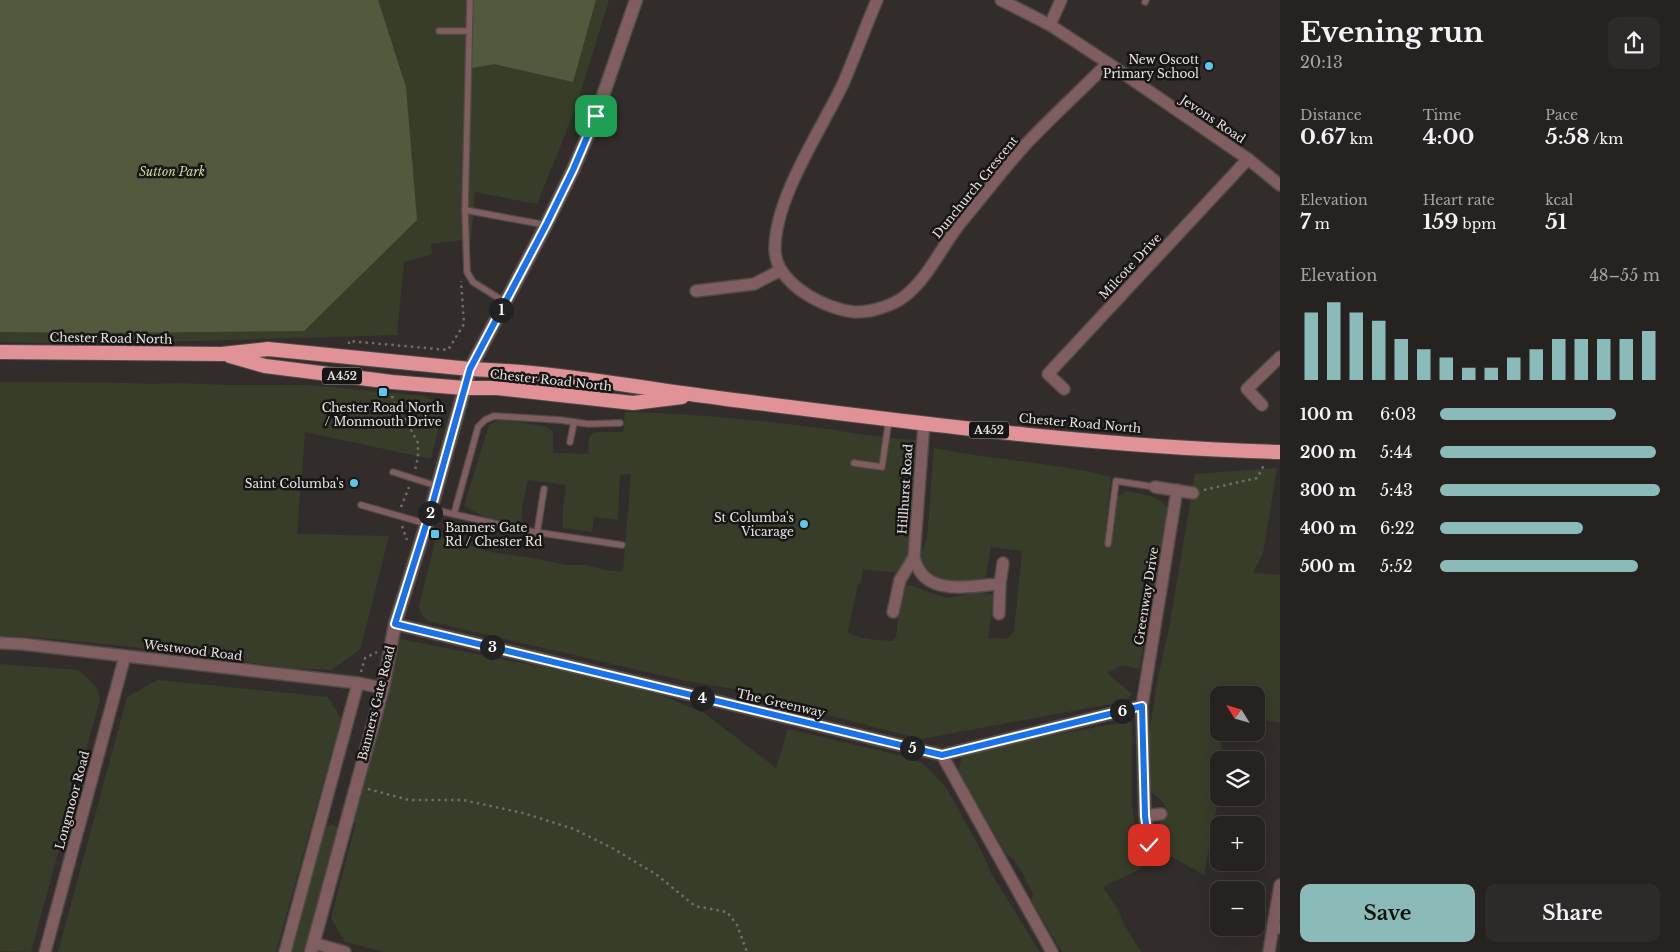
<!DOCTYPE html>
<html lang="en">
<head>
<meta charset="utf-8">
<style>
  body { margin:0; font-family:"Libre Baskerville",serif; background:#2e2a29; color:#f1f3f6; height:100vh; display:flex; flex-direction:column; font-size:19px; white-space:nowrap }
  * { box-sizing:border-box; margin:0 }
  p { font-size:16px; color:#a4a4a5 }
  .icon { flex:none; width:28px; height:28px; fill:none; stroke:currentColor; stroke-width:2; stroke-linecap:round; stroke-linejoin:round }
  .map { position:relative; flex:1; overflow:hidden }
  .sheet { display:flex; flex-direction:column; background:#262220; width:400px }
  .sheet>* { flex:none }
  .needle { width:32px; rotate:307deg }
  .buttons { position:absolute; left:1210px; top:686px; display:grid; gap:10px }
  .buttons a { display:grid; place-items:center; width:55px; height:55px; border-radius:10px; background:#262220; box-shadow:0 5px 20px #0002,0 0 0 1px #423f3e; font-size:25px }
  .pin { position:absolute; display:grid; place-items:center; width:42px; height:42px; color:#fff; margin:-21px; border-radius:10px; box-shadow:0 2px 8px #0006 }
  .km { position:absolute; width:25px; height:25px; margin:-12px; border-radius:50%; background:#222; color:#fff; font-size:14px; line-height:25px; text-align:center }
  .round { display:grid; place-items:center; flex:none; width:52px; height:52px; border-radius:10px; background:#2e2a29 }
  .head { display:flex; align-items:center; justify-content:space-between; height:85px; padding:0 20px }
  h1 { font-size:28px; font-weight:700; line-height:38px }
  .metrics { display:grid; grid-template-columns:repeat(3,1fr); gap:8px; height:85px; padding:5px 20px }
  .metrics div { display:grid; align-content:center }
  .metrics b { font-size:21px; font-weight:700 }
  .metrics small { font-size:14px; font-weight:400 }
  .metrics p { font-size:14px }
  .chart { height:140px; padding:10px 20px }
  .chart p { display:flex; justify-content:space-between }
  .chart svg { width:100%; height:90px; margin-top:5px; stroke:#8bbbb9; stroke-width:6 }
  .primary-button { display:flex; gap:10px; margin-top:auto; padding:10px 20px }
  .primary-button a { flex:1; height:58px; border-radius:10px; background:#8bbbb9; color:#111; font-size:20px; font-weight:700; line-height:58px; text-align:center }
  .primary-button a+a { background:#2e2a29; color:#f1f3f6 }
  ul { padding:0 20px; list-style:none; font-size:16px }
  li { display:grid; grid-template-columns:80px 60px 1fr; align-items:center; height:38px }
  li i { height:12px; border-radius:6px; background:#8bbbb9 }
  main { display:flex; flex:1; min-height:0 }
  .map>svg:first-child { display:block }
  .green { fill:#383d29 }
  .forest { fill:#52593d }
  .lines { fill:none; stroke-linecap:round; stroke-linejoin:round }
  .service-casing { stroke:#4f4a47; stroke-width:8 }
  .minor-casing { stroke:#4f4a47; stroke-width:14 }
  .tertiary-casing { stroke:#4f4a47; stroke-width:15 }
  .trunk-casing { stroke:#4f4a47; stroke-width:16 }
  .path { stroke:#716c6a; stroke-width:2.5; stroke-dasharray:2.5 4; stroke-linecap:butt }
  .service { stroke:#805d5f; stroke-width:5.5 }
  .minor { stroke:#805d5f; stroke-width:11 }
  .tertiary { stroke:#805d5f; stroke-width:12 }
  .trunk { stroke:#e19297; stroke-width:14 }
  .route-casing { stroke:#fff; stroke-width:10 }
  .route { stroke:#1a73e8; stroke-width:6 }
  .poi-dot { fill:#5cc7e8; stroke:#181615; stroke-width:2 }
  .labels { text-anchor:middle; dominant-baseline:central; stroke-width:5; stroke-linejoin:round; paint-order:stroke }
  .shield { fill:#181615; stroke:#a9a6a4; stroke-width:1 }
  .shield-label { font-size:11px; font-weight:bold; fill:#e7e3e2 }
  .poi-label { font-size:12px; fill:#e7e3e2; stroke:#181615; text-anchor:end }
  .street-label { font-size:12px; fill:#e7e3e2; stroke:#181615 }
  .park-label { font-size:12px; font-style:italic; fill:#cad7a0; stroke:#181615 }
</style>
</head>
<body>
<main>
<div class="map">
<svg width="1280" height="952" viewBox="0 0 1280 952">
  <rect width="100%" height="100%" fill="#322d2a"/>
  <!-- green -->
  <g class="green">
    <polygon points="0,0 609,0 574,113 537,204 475,192 471,239 431,244 432,254 404,262 397,335 95,344 0,342"/>
    <polygon points="0,382 131,383 152,384 177,383 228,385 309,385 425,396 440,404 443,409 431,459 305,432 297,534 389,536 361,647 357,652 331,670 289,668 133,647 33,637 0,636"/>
    <path d="M625,412C684,413 744,419 803,426C840,430 877,438 915,440L916,448L910,511L911,535L907,550L910,551L898,573L863,569L861,584L858,583C855,601 851,615 848,632C860,640 879,640 893,641L894,638H896L901,589L905,586L910,585L946,598L979,592L993,595L994,598L988,638L1007,639L1014,631L1022,551L991,547L986,576L983,579C956,583 940,587 920,564L921,553L927,538L934,448C993,460 1053,462 1111,477L1104,547L1110,548L1118,496L1126,491C1140,494 1167,496 1169,514L1139,669L1122,665L1107,673L1132,694L1126,700L1116,703L921,739L816,712L742,696L740,690L681,680L428,621C423,616 419,613 419,606L437,535L490,552L533,558L566,565H586L604,570L623,572L631,474L620,475L618,520L594,517L592,532L563,528V509L566,485L528,480L522,507V522L516,525L505,520L489,519L464,506L489,425L500,420L544,426L553,431V453L589,454L588,441L591,435L597,432H623Z"/>
    <path d="M1277,468L1263,553L1253,573L1280,575V723L1256,719V695H1219V715L1217,716L1223,760H1219V794L1204,875L1161,851L1157,827C1169,811 1169,805 1152,793L1148,772V744L1157,682L1169,628L1195,474Z"/>
    <polygon points="400,639 639,686 704,713 776,768 788,729 906,757 922,763 932,772 947,789 983,854 991,873 1040,952 384,952 345,942 331,918 356,823 354,822"/>
    <path d="M0,664L78,670C87,677 99,687 100,699L31,952L0,951Z"/>
    <polygon points="158,680 328,697 341,719 276,952 58,952 127,697"/>
    <path d="M1125,722H1130L1132,725V804L1140,869L1103,887L1117,908L1125,926L1141,952H1062L1031,900L1033,894C1025,880 1019,861 1006,854L959,771C959,762 962,757 968,751Z"/>
    <polygon points="333,824 339,829 304,952 291,952 325,828"/>
  </g>
  <!-- forest -->
  <g class="forest">
    <polygon points="0,0 378,0 406,87 417,220 304,331 97,333 0,332"/>
    <polygon points="470,0 596,0 573,82 494,64 467,69"/>
  </g>
  <g class="lines">
    <defs>
      <g id="service">
        <polyline points="470,0 465,210 467,272 473,282 505,302"/>
        <polyline points="1145,2 1146,0"/>
        <polyline points="439,31 468,31"/>
        <polyline points="465,210 546,225"/>
        <polyline points="570,442 574,422"/>
        <polyline points="854,463 882,467 889,419"/>
        <polyline points="393,472 437,486"/>
        <polyline points="361,505 427,524"/>
        <polyline points="431,509 528,531 622,545"/>
        <polyline points="454,514 478,427 485,420 494,416 560,420 588,424 620,423"/>
        <polyline points="537,533 544,489"/>
        <polyline points="1108,544 1116,481 1155,487"/>
      </g>
      <g id="minor">
        <path d="M877,0C865,28 855,56 843,84C821,130 774,199 775,250C776,284 826,310 856,312C872,312 892,306 905,296C930,276 942,245 962,221C984,195 1004,168 1027,143C1053,116 1081,90 1108,63"/>
        <polyline points="1001,0 1050,25 1108,63 1248,159 1280,185"/>
        <polyline points="1050,25 1061,0"/>
        <polyline points="696,291 754,284 781,270"/>
        <polyline points="1064,389 1048,374 1248,159"/>
        <polyline points="1262,405 1247,389 1280,357"/>
        <polyline points="1155,487 1193,493"/>
        <path d="M914,557C923,598 969,586 1000,584L1003,563"/>
        <polyline points="893,612 900,580 914,557 924,423"/>
        <polyline points="999,614 1000,584"/>
        <polyline points="395,624 942,755 1052,952"/>
        <polyline points="0,643 22,644 358,683 383,688"/>
        <polyline points="1142,706 1177,490"/>
        <polyline points="942,755 1142,706 1145,816"/>
        <polyline points="1149,845 1145,816 1161,814"/>
        <polyline points="1280,885 1273,926 1280,928"/>
        <polyline points="313,943 345,952"/>
        <polyline points="45,952 125,656"/>
        <polyline points="285,952 358,683"/>
        <polyline points="1269,952 1273,926"/>
      </g>
      <polyline id="tertiary" points="311,952 383,688 395,624 431,509 470,369 546,225 573,170 596,116 636,0"/>
      <g id="trunk">
        <path d="M0,352L222,354L268,349L470,369C556,372 641,388 726,399C910,422 1095,447 1280,452"/>
        <polyline points="230,356 265,366 392,382 464,388 497,388 633,403 682,397"/>
      </g>
    </defs>
    <!-- service casing -->
    <use href="#service" class="service-casing"/>
    <!-- minor casing -->
    <use href="#minor" class="minor-casing"/>
    <!-- tertiary casing -->
    <use href="#tertiary" class="tertiary-casing"/>
    <!-- trunk casing -->
    <use href="#trunk" class="trunk-casing"/>
    <!-- path -->
    <g class="path">
      <polyline points="349,344 349,341 448,350 464,324 461,281"/>
      <polyline points="392,396 394,404 402,413 418,443 418,457 415,470"/>
      <polyline points="1204,490 1257,478 1264,465"/>
      <polyline points="401,507 409,487"/>
      <polyline points="402,526 407,540"/>
      <polyline points="361,672 365,658 377,652"/>
      <polyline points="368,789 409,800 463,800 523,813 574,829 614,849 657,875 695,906 727,912 737,925 747,952"/>
    </g>
    <!-- service -->
    <use href="#service" class="service"/>
    <!-- minor -->
    <use href="#minor" class="minor"/>
    <!-- tertiary -->
    <use href="#tertiary" class="tertiary"/>
    <!-- trunk -->
    <use href="#trunk" class="trunk"/>
  </g>
  <g class="lines">
    <defs>
      <polyline id="route" points="596,116 573,170 546,225 470,369 431,509 395,624 942,755 1142,706 1145,816 1149,845"/>
    </defs>
    <!-- route casing -->
    <use href="#route" class="route-casing"/>
    <!-- route -->
    <use href="#route" class="route"/>
  </g>
  <!-- markers -->
  <g class="poi-dot">
    <circle cx="1209" cy="66" r="5"/>
    <rect x="378" y="387" width="10" height="10" rx="2.5"/>
    <circle cx="354" cy="483" r="5"/>
    <circle cx="804" cy="524" r="5"/>
    <rect x="430" y="529" width="10" height="10" rx="2.5"/>
  </g>
  <g class="labels">
    <!-- shield labels -->
    <g class="shield">
      <rect x="322" y="367.5" width="40" height="17" rx="4"/>
      <rect x="969" y="421.5" width="40" height="17" rx="4"/>
    </g>
    <g class="shield-label">
      <text x="342" y="376">A452</text>
      <text x="989" y="430">A452</text>
    </g>
    <!-- poi labels -->
    <g class="poi-label">
      <text x="1199" y="59">New Oscott<tspan x="1199" dy="14">Primary School</tspan></text>
      <text x="383" y="407" text-anchor="middle">Chester Road North<tspan x="383" dy="14">/ Monmouth Drive</tspan></text>
      <text x="344" y="483">Saint Columba's</text>
      <text x="794" y="517">St Columba's<tspan x="794" dy="14">Vicarage</tspan></text>
      <text x="445" y="527" text-anchor="start">Banners Gate<tspan x="445" dy="14">Rd / Chester Rd</tspan></text>
    </g>
    <!-- street labels -->
    <g class="street-label">
      <text transform="translate(1213 119) rotate(34)">Jevons Road</text>
      <text transform="translate(975 187) rotate(-51)">Dunchurch Crescent</text>
      <text transform="translate(1130 266) rotate(-47)">Milcote Drive</text>
      <text transform="translate(111 338) rotate(1)">Chester Road North</text>
      <text transform="translate(551 380) rotate(6)">Chester Road North</text>
      <text transform="translate(1080 423) rotate(5)">Chester Road North</text>
      <text transform="translate(905 489) rotate(-86)">Hillhurst Road</text>
      <text transform="translate(1146 596) rotate(-81)">Greenway Drive</text>
      <text transform="translate(193 650) rotate(7)">Westwood Road</text>
      <text transform="translate(376 703) rotate(-76)">Banners Gate Road</text>
      <text transform="translate(781 703) rotate(13)">The Greenway</text>
      <text transform="translate(72 800) rotate(-75)">Longmoor Road</text>
    </g>
    <!-- park labels -->
    <g class="park-label">
      <text x="172" y="171">Sutton Park</text>
    </g>
  </g>
</svg>
<div class="buttons">
<a><svg class="needle" viewBox="-14 -14 28 28"><path d="M0-13l5 13h-10z" fill="#e53935"/><path d="M0 13l5-13h-10z" fill="#a4a4a5"/></svg></a>
<a><svg class="icon" aria-label="layers" viewBox="0 0 24 24"><path d="M12 4l9 5-9 5-9-5zM3 14l9 5 9-5"/></svg></a>
<a>+</a>
<a>−</a>
</div>
<div class="pin" style="left:596px;top:116px;background:#1e9e55"><svg class="icon" aria-label="arrive" viewBox="0 0 24 24"><path d="M6 21V4h12l-3 4 3 4H6"/></svg></div>
<div class="pin" style="left:1149px;top:845px;background:#d93025"><svg class="icon" aria-label="check" viewBox="0 0 24 24"><path d="M5 12l5 5 9-10"/></svg></div>
<b class="km" style="left:501px;top:310px">1</b>
<b class="km" style="left:430px;top:513px">2</b>
<b class="km" style="left:492px;top:647px">3</b>
<b class="km" style="left:702px;top:698px">4</b>
<b class="km" style="left:912px;top:748px">5</b>
<b class="km" style="left:1122px;top:711px">6</b>
</div>
<section class="sheet">
<div class="head"><div><h1>Evening run</h1><p>20:13</p></div><a class="round"><svg class="icon" aria-label="share" viewBox="0 0 24 24"><path d="M12 15V3M7 8l5-5 5 5M5 13v7h14v-7"/></svg></a></div>
<div class="metrics">
<div><p>Distance</p><b>0.67<small> km</small></b></div>
<div><p>Time</p><b>4:00</b></div>
<div><p>Pace</p><b>5:58<small> /km</small></b></div>
</div>
<div class="metrics">
<div><p>Elevation</p><b>7<small> m</small></b></div>
<div><p>Heart rate</p><b>159<small> bpm</small></b></div>
<div><p>kcal</p><b>51</b></div>
</div>
<div class="chart"><p><span>Elevation</span>48–55 m</p>
<svg viewBox="0 0 160 44" preserveAspectRatio="none"><path d="M5 44V11M15 44V6M25 44V11M35 44V15M45 44V24M55 44V29M65 44V33M75 44V38M85 44V38M95 44V33M105 44V29M115 44V24M125 44V24M135 44V24M145 44V24M155 44V20"/></svg>
</div>
<ul>
<li><b>100 m</b>6:03<i style="width:80%"></i></li>
<li><b>200 m</b>5:44<i style="width:98%"></i></li>
<li><b>300 m</b>5:43<i style="width:100%"></i></li>
<li><b>400 m</b>6:22<i style="width:65%"></i></li>
<li><b>500 m</b>5:52<i style="width:90%"></i></li>
</ul>
<div class="primary-button"><a>Save</a><a>Share</a></div>
</section>
</main>
</body>
</html>
